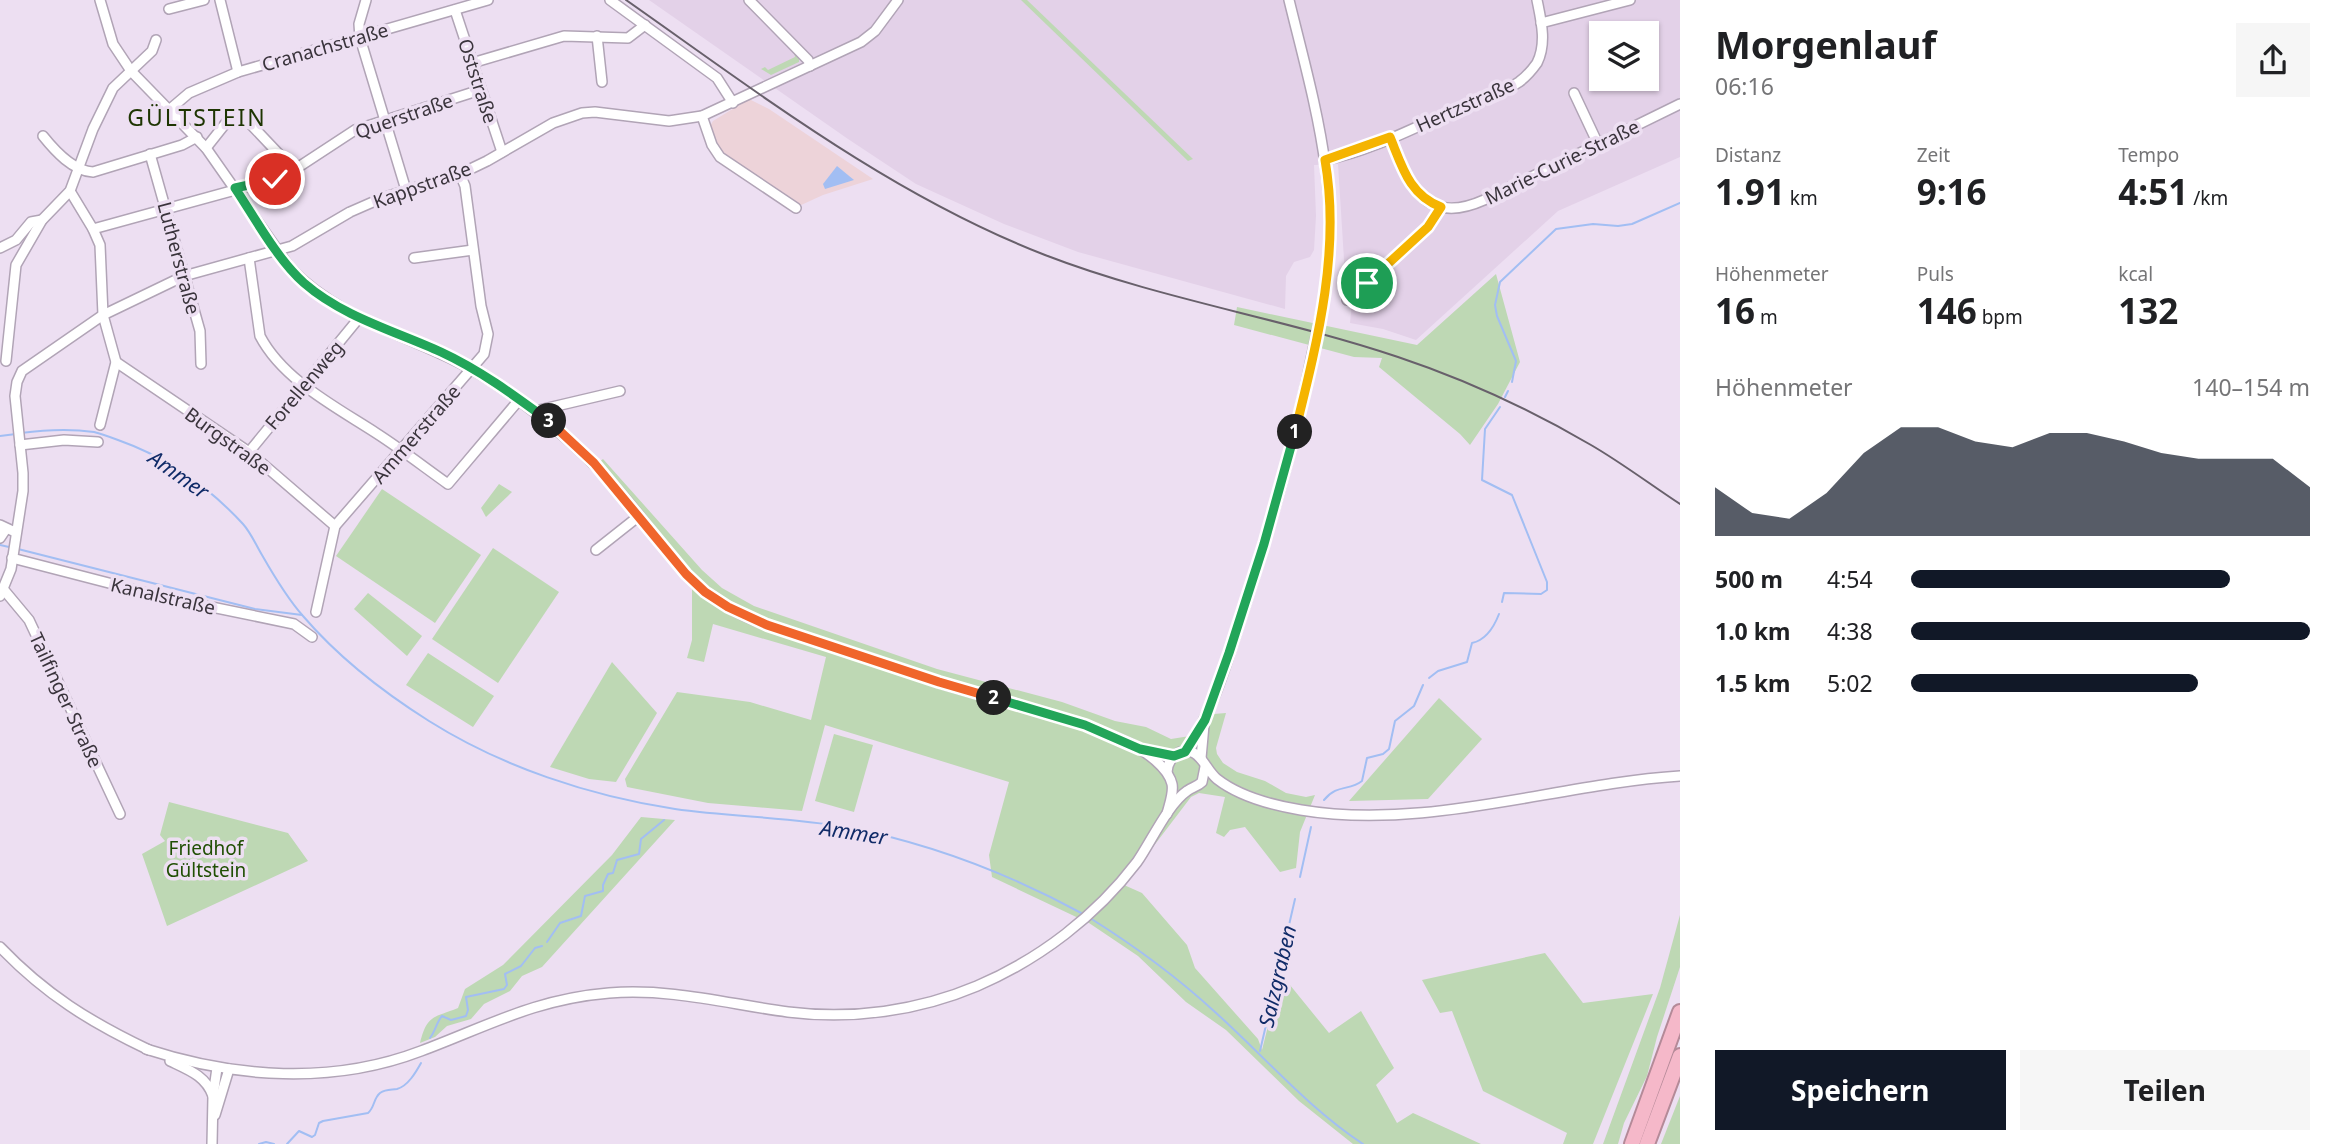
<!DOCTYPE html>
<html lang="de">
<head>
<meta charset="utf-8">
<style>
  body { margin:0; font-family:"Noto Sans",sans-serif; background:#f6f6f6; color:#202124; height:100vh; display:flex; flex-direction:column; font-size:26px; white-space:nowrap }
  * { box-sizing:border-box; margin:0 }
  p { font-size:23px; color:#757577 }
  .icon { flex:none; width:38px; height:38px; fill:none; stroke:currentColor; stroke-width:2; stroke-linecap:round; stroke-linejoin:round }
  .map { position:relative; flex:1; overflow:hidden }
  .side { display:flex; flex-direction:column; background:#fff; width:665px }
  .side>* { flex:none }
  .fabs { position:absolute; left:1589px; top:21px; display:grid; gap:14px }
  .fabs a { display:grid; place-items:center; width:70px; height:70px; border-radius:0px; background:#fff; box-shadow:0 2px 5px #0004; font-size:35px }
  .pin { position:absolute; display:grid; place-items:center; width:60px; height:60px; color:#fff; margin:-30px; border:4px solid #fff; border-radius:50%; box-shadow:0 2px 7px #0007 }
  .km { position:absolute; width:35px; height:35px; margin:-18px; border-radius:50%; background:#222; color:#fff; font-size:19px; line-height:35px; text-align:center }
  .round { display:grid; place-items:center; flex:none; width:74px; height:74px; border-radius:0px; background:#f6f6f6 }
  .summary { display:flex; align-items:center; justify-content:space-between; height:119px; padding:0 35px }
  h1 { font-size:38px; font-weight:700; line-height:52px }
  .metrics { display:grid; grid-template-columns:repeat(3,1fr); gap:10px; height:119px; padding:7px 35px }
  .metrics div { display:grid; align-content:center }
  .metrics b { font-size:35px; font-weight:700 }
  .metrics small { font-size:19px; font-weight:400 }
  .metrics p { font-size:19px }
  .chart { height:196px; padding:14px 35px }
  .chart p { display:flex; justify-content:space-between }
  .chart svg { width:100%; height:126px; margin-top:7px; fill:#111827; opacity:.7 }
  .cta { display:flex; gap:14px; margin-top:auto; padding:14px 35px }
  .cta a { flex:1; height:80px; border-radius:0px; background:#111827; color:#fff; font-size:28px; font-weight:700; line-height:80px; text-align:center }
  .cta a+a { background:#f6f6f6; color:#202124 }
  ul { padding:0 35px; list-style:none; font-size:23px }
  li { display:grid; grid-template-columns:112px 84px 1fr; align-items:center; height:52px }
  li i { height:18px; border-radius:9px; background:#111827 }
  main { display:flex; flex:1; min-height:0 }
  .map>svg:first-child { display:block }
  .commercial { fill:#edd3d9 }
  .built { fill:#e3d1e8; fill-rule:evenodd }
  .green { fill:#bed8b4 }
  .water { fill:#a2bef3 }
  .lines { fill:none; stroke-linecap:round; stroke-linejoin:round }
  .stream { stroke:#a2bef3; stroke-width:2 }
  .minor-casing { stroke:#b1a4b6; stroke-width:12 }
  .highway-casing { stroke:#b48a98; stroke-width:18 }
  .minor { stroke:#fff; stroke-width:9 }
  .highway { stroke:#f5b8c9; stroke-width:14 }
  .rail { stroke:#68606b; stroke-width:2 }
  .minor-bridge-casing { stroke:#b1a4b6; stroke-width:12; stroke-linecap:butt }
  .minor-bridge { stroke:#fff; stroke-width:9 }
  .split-1-casing { stroke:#fff; stroke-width:14 }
  .split-2-casing { stroke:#fff; stroke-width:14 }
  .split-3-casing { stroke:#fff; stroke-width:14 }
  .split-4-casing { stroke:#fff; stroke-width:14 }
  .split-1 { stroke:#f5b400; stroke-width:9 }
  .split-2 { stroke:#22a559; stroke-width:9 }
  .split-3 { stroke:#f0652b; stroke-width:9 }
  .split-4 { stroke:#22a559; stroke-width:9 }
  .labels { text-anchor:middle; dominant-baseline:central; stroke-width:7; stroke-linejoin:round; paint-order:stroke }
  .street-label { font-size:19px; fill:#3a343c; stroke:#eddff2 }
  .park-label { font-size:19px; fill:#204f04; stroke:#eddff2 }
  .water-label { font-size:21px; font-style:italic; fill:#102b68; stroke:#eddff2 }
  .quarter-label { font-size:23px; letter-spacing:2px; fill:#1e3502; stroke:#eddff2 }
</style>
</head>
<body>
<main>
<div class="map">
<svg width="1680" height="1144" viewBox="0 0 1680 1144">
  <rect width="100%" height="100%" fill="#eddff2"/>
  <!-- commercial -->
  <polygon class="commercial" points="749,99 769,109 873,179 823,195 799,206 724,155 712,136 710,126 713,121"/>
  <!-- built -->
  <path class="built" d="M649,0H1680V157L1558,211L1416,340L1383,329L1350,323L1352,302L1346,291L1338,164L1314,165L1316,216L1314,250L1310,257L1294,262L1286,276L1285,309L1078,252L1004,224L916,184L848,139ZM1601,33H1647V79H1601Z"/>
  <!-- green -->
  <g class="green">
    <polygon points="1021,0 1027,0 1193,159 1188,161"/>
    <polygon points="794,52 799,57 799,62 771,75 761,69 765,67 768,70 795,57"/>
    <polygon points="1496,274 1520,362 1498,404 1470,445 1460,434 1379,367 1382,358 1354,357 1234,325 1237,307 1417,345"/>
    <polygon points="603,459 702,570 722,588 754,606 937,669 1062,702 1115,721 1146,727 1171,739 1190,736 1201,715 1226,713 1216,748 1217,754 1223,763 1237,772 1265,781 1286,793 1306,797 1315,795 1300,832 1296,868 1280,872 1245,827 1230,830 1224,837 1216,833 1225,797 1199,793 1191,797 1124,885 1142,893 1187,945 1195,968 1258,1039 1262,1050 1281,974 1329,1033 1361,1011 1394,1068 1376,1085 1397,1123 1413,1113 1481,1144 1353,1144 1299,1101 1226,1030 1186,1002 1138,956 1089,923 992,877 989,855 1009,782 825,725 802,811 708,803 627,787 625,779 677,692 750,702 811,720 826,657 713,624 704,662 687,658 692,640 692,589 594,466"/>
    <polygon points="499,484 512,492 486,517 481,508"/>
    <polygon points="382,489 481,555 435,623 336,556"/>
    <polygon points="493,548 559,592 498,683 432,639"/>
    <polygon points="368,593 422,636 407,656 354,609"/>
    <polygon points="428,653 494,696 473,727 406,685"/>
    <polygon points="612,662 657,713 616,782 589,779 550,767"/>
    <polygon points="1439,698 1482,739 1428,799 1349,801"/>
    <polygon points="834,734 873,745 854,812 815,801"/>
    <polygon points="169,802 288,833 308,861 167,926 142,854 165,841 160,835"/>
    <path d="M641,817L675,820L542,967L522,976L510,991L484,1004L471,1019L447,1026L435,1037L420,1043C427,1015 433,1018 458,1008L465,989L503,965L612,855Z"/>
    <polygon points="1680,915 1680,967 1657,1037 1647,1076 1624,1123 1618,1144 1603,1144 1660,988"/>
    <polygon points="1545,953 1583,1003 1653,994 1593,1144 1563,1144 1567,1133 1483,1091 1452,1011 1440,1013 1422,980"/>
    <polygon points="1680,1096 1680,1144 1661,1144"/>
  </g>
  <!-- water -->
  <polygon class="water" points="837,166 854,180 825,189 823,184"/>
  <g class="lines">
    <!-- stream -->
    <g class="stream">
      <polyline points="1512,382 1516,361 1497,316 1495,305 1500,282 1556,229 1593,224 1618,226 1632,224 1680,203"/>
      <polyline points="1505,397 1508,391"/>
      <polyline points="1500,407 1485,429 1482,480 1512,495 1547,582 1547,590 1541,594 1504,593 1502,602"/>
      <path d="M21,433C44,430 72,429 94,432C102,434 110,437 118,440C166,457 208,486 243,524C251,533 256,545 262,555C274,576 287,598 303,616C339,658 383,692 429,721C502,767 590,796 675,809C732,817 789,817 845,827C930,843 1010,874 1085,915"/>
      <polyline points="0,436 16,434"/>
      <polyline points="0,545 9,547"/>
      <polyline points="18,549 255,609 302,615"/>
      <path d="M1429,678L1438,671L1467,662L1472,643C1486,640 1494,627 1499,614"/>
      <path d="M1324,800C1337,784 1349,791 1362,781L1367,758L1383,754L1389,749L1395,721L1414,706L1423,685"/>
      <polyline points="1300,877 1311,827"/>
      <path d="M1090,918C1133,945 1177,977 1215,1012C1264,1056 1308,1108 1363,1144"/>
      <polyline points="547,942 560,923 581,916 585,896 603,891 603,885 608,874 613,873 617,860 639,854 641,839 664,820"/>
      <path d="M430,1038C436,1030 437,1021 442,1016L451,1020L466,1016L468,1010L466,997L504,989L507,985L505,974L521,966L535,948L542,946"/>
      <polyline points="1260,1051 1295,899"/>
      <polyline points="259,1144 266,1142 274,1144"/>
      <path d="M287,1144L299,1131L312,1137L315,1135L319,1123L323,1121L368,1113C375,1107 373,1099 380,1093C386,1089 391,1090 397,1089C408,1086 416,1072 421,1063"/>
    </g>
    <defs>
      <g id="minor">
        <path d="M100,0L113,44L131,71L206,148L290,268C345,326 426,338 491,381C541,414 583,449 622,495C656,533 681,579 726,606C759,626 799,635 835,647C870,658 905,671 940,683C1004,703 1070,716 1131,744C1146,752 1168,767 1172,784C1174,793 1169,805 1167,814"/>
        <polyline points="220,0 238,72"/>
        <polyline points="366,0 359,24 360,38 406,190"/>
        <polyline points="610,0 717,78 733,103"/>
        <polyline points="749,0 808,60 810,66"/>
        <path d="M1289,0C1315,106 1344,199 1322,309"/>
        <polyline points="169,9 204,0"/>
        <polyline points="455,10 502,152"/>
        <polyline points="1541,23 1630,0"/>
        <polyline points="597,36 602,82"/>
        <polyline points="472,63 564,36 628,38 645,25"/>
        <polyline points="1574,93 1598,144"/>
        <polyline points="169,110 189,93 238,72 488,0"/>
        <polyline points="702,116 712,145 720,157 796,208"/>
        <path d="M43,136C55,151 73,171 93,172L182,145L197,137"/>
        <path d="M1390,137C1408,183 1424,227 1484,200L1680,104"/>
        <polyline points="206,148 233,114 240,113 294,170"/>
        <polyline points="150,154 200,331 201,364"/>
        <path d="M1325,160C1367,152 1412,129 1450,112C1473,103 1498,96 1519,82C1526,77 1532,70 1537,63C1547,43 1541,20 1537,0"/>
        <polyline points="70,191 93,229 100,245 103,315 116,362 100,425"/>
        <polyline points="93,229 275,179 294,170 355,130 480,90"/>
        <polyline points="0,248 16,240 31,222 42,220"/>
        <path d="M249,258L260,336C283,380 336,407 376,433C401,449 424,467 448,484L519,400"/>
        <polyline points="414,258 473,250"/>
        <polyline points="1347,300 1428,227 1441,207"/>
        <polyline points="6,361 16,265 42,220 70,191 93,129 113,88 152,51 156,40"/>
        <polyline points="116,362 249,452 335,526"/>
        <polyline points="535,411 620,391"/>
        <polyline points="20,445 64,440 98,442"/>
        <polyline points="249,452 359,318"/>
        <polyline points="0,525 15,532"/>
        <polyline points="0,538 6,529"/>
        <polyline points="596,550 639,516"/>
        <polyline points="12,558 163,597 294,624 312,637"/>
        <polyline points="4,590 29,620 120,814"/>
        <polyline points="0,596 11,569 23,491 23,473 15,396 17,382 22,371 103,315 184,276 292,246 350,212 382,198 460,174 487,161 553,123 582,113 595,112 669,121 702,116 861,42 875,31 898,0"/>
        <polyline points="316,612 335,526 484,354 488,334 481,306 465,186 460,174"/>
        <polyline points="1142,749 1174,756"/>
        <path d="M1185,752C1212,714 1225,668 1239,624C1268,536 1294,446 1312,355"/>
        <polyline points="1201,758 1204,725"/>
        <path d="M1167,772C1168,759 1178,748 1192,752C1203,756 1207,771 1217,779C1240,797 1271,805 1301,810C1426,831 1556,784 1680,776"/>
        <path d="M0,947C45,994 90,1022 149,1050"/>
        <path d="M146,1049C235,1078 332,1085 421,1051C488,1026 535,999 609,993C671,988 728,1004 788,1012C852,1020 918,1011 977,986C1040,959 1096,916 1137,862C1151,842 1168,804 1187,791C1192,787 1197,787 1202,782L1205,767"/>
        <path d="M170,1061C189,1070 206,1076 213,1096"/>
        <polyline points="215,1115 229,1069"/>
        <polyline points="212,1144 213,1096 217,1068"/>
      </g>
      <g id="highway">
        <polyline points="1632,1144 1680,1012"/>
        <polyline points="1647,1144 1680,1056"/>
      </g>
    </defs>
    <!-- minor casing -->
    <use href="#minor" class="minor-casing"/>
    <!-- highway casing -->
    <use href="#highway" class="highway-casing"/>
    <!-- minor -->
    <use href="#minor" class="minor"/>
    <!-- highway -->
    <use href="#highway" class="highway"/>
    <!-- rail -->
    <path class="rail" d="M626,0C760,94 891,195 1045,255C1159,299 1282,318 1398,357C1464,379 1531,410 1591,445C1622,463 1651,485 1680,504"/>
    <defs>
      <polyline id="minor-bridge" points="1312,355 1322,309"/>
    </defs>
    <!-- minor-bridge casing -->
    <use href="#minor-bridge" class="minor-bridge-casing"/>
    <!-- minor-bridge -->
    <use href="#minor-bridge" class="minor-bridge"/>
  </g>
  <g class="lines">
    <defs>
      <path id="split-1" d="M1295,432C1317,343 1341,251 1325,160L1390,137C1402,166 1409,195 1441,207L1428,227L1367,283"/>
      <polyline id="split-2" points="994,698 1085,725 1140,749 1174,756 1185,752 1205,720 1229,653 1264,544 1295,432"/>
      <polyline id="split-3" points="549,421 594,463 686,574 705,592 728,607 767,625 939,682 994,698"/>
      <path id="split-4" d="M275,179L235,188C255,218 277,259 304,283C343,317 395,331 441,352C480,370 515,396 549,421"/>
    </defs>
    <!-- split-1 casing -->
    <use href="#split-1" class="split-1-casing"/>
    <!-- split-2 casing -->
    <use href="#split-2" class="split-2-casing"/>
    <!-- split-3 casing -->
    <use href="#split-3" class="split-3-casing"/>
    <!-- split-4 casing -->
    <use href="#split-4" class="split-4-casing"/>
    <!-- split-1 -->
    <use href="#split-1" class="split-1"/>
    <!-- split-2 -->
    <use href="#split-2" class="split-2"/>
    <!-- split-3 -->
    <use href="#split-3" class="split-3"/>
    <!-- split-4 -->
    <use href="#split-4" class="split-4"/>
  </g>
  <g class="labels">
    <!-- street labels -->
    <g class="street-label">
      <text transform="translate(325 47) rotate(-16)">Cranachstraße</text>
      <text transform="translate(478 81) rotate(72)">Oststraße</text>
      <text transform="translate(1465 105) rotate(-24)">Hertzstraße</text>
      <text transform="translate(404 116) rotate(-19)">Querstraße</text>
      <text transform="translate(1562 162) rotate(-26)">Marie-Curie-Straße</text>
      <text transform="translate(422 185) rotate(-20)">Kappstraße</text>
      <text transform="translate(179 258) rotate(75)">Lutherstraße</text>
      <text transform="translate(304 385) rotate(-50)">Forellenweg</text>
      <text transform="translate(416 434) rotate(-49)">Ammerstraße</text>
      <text transform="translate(228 441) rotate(36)">Burgstraße</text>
      <text transform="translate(163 596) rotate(13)">Kanalstraße</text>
      <text transform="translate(66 700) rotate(65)">Tailfinger Straße</text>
    </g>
    <!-- park labels -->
    <g class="park-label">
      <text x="206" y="848">Friedhof<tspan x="206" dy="22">Gültstein</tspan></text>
    </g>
    <!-- water labels -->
    <g class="water-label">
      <text transform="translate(179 474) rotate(35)">Ammer</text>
      <text transform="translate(854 832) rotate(9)">Ammer</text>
      <text transform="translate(1277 976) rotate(-77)">Salzgraben</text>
    </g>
    <!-- quarter labels -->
    <g class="quarter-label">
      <text x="197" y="117">GÜLTSTEIN</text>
    </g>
  </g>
</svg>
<div class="fabs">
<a><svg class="icon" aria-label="layers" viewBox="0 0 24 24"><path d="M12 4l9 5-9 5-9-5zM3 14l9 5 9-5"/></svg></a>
</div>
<div class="pin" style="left:1367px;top:283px;background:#1e9e55"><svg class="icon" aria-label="arrive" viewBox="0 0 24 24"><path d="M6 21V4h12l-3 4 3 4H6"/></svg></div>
<div class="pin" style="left:275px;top:179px;background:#d93025"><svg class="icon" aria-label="check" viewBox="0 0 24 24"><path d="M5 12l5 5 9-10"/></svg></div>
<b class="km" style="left:1295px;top:432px">1</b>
<b class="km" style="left:994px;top:698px">2</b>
<b class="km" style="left:549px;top:421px">3</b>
</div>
<section class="side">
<div class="summary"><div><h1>Morgenlauf</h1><p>06:16</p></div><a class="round"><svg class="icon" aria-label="share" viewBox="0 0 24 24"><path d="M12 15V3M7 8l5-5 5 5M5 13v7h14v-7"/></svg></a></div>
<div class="metrics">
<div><p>Distanz</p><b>1.91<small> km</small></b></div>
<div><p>Zeit</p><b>9:16</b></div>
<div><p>Tempo</p><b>4:51<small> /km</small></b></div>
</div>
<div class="metrics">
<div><p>Höhenmeter</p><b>16<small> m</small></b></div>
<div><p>Puls</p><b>146<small> bpm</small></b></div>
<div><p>kcal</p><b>132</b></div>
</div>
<div class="chart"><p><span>Höhenmeter</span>140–154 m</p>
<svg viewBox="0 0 160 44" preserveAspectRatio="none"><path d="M0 44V27L10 36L20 38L30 29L40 15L50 6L60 6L70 11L80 13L90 8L100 8L110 11L120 15L130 17L140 17L150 17L160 27V44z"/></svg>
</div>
<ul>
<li><b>500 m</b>4:54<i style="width:80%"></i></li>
<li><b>1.0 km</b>4:38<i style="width:100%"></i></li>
<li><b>1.5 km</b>5:02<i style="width:72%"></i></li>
</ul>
<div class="cta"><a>Speichern</a><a>Teilen</a></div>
</section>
</main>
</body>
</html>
